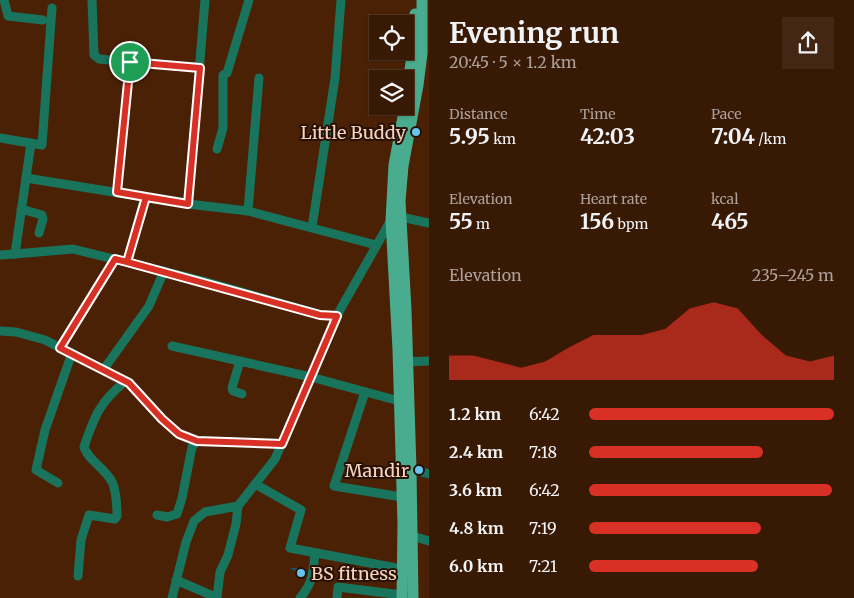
<!DOCTYPE html>
<html lang="en">
<head>
<meta charset="utf-8">
<style>
  body { margin:0; font-family:Merriweather,serif; background:#432613; color:#f1f3f6; height:100vh; display:flex; flex-direction:column; font-size:19px; white-space:nowrap }
  * { box-sizing:border-box; margin:0 }
  p { font-size:16px; color:#aba09a }
  .icon { flex:none; width:28px; height:28px; fill:none; stroke:currentColor; stroke-width:2; stroke-linecap:round; stroke-linejoin:round }
  .map { position:relative; flex:1; overflow:hidden }
  .sheet { display:flex; flex-direction:column; background:#381904; width:425px }
  .sheet>* { flex:none }
  .fabs { position:absolute; left:369px; top:15px; display:grid; gap:10px }
  .fabs a { display:grid; place-items:center; width:45px; height:45px; border-radius:0px; background:#381904; box-shadow:0 1px 4px #0004,0 0 0 1px #523826; font-size:25px }
  .pin { position:absolute; display:grid; place-items:center; width:42px; height:42px; color:#fff; margin:-21px; border:2px solid #fff; border-radius:50%; box-shadow:0 1px 5px #0007 }
  .round { display:grid; place-items:center; flex:none; width:52px; height:52px; border-radius:0px; background:#432613 }
  .headline { display:flex; align-items:center; justify-content:space-between; height:85px; padding:0 20px }
  h1 { font-size:28px; font-weight:700; line-height:38px }
  .stats { display:grid; grid-template-columns:repeat(3,1fr); gap:8px; height:85px; padding:5px 20px }
  .stats div { display:grid; align-content:center }
  .stats b { font-size:21px; font-weight:700 }
  .stats small { font-size:14px; font-weight:400 }
  .stats p { font-size:14px }
  .chart { height:140px; padding:10px 20px }
  .chart p { display:flex; justify-content:space-between }
  .chart svg { width:100%; height:90px; margin-top:5px; fill:#d93025; opacity:.7 }
  ul { padding:0 20px; list-style:none; font-size:16px }
  li { display:grid; grid-template-columns:80px 60px 1fr; align-items:center; height:38px }
  li i { height:12px; border-radius:6px; background:#d93025 }
  main { display:flex; flex:1; min-height:0 }
  .map>svg:first-child { display:block }
  .building { fill:#234e61 }
  .lines { fill:none; stroke-linecap:round; stroke-linejoin:round }
  .minor { stroke:#18745c; stroke-width:9 }
  .major { stroke:#49ac8e; stroke-width:11 }
  .route-casing { stroke:#fff; stroke-width:10 }
  .route { stroke:#d93025; stroke-width:6 }
  .poi-dot { fill:#66c4ef; stroke:#271003; stroke-width:2 }
  .labels { text-anchor:middle; dominant-baseline:central; stroke-width:4; stroke-linejoin:round; paint-order:stroke }
  .poi-label { font-size:18px; fill:#f7d4c1; stroke:#271003; text-anchor:end }
</style>
</head>
<body>
<main>
<div class="map">
<svg width="429" height="598" viewBox="0 0 429 598">
  <rect width="100%" height="100%" fill="#4b2105"/>
  <!-- building -->
  <polygon class="building" points="290,568 306,568 304,577"/>
  <g class="lines">
    <!-- minor -->
    <g class="minor">
      <polyline points="4,0 8,16 43,20"/>
      <polyline points="92,0 94,55 99,59 200,68"/>
      <polyline points="0,138 42,145 52,8"/>
      <polyline points="217,149 223,128 223,75 227,73 249,0"/>
      <polyline points="26,178 31,143"/>
      <polyline points="117,192 130,62"/>
      <polyline points="188,204 205,0"/>
      <polyline points="21,209 42,215 43,219 39,233"/>
      <polyline points="248,211 259,78"/>
      <polyline points="312,227 335,78 341,0"/>
      <polyline points="15,254 73,249 203,281 321,315 337,316"/>
      <polyline points="0,255 15,254 26,178 188,204 248,211 376,245"/>
      <polyline points="127,262 145,197"/>
      <polyline points="0,331 16,332 45,340 129,383 162,419 179,434 197,441 282,444"/>
      <polyline points="172,346 311,377 399,401"/>
      <polyline points="60,347 115,259"/>
      <polyline points="240,361 232,388 233,391 242,394"/>
      <polyline points="402,362 429,361"/>
      <polyline points="104,369 149,306 164,271"/>
      <polyline points="365,392 334,486 402,497"/>
      <polyline points="411,469 429,474"/>
      <polyline points="58,483 36,470 45,430 72,353"/>
      <polyline points="255,484 301,510 290,548 402,569"/>
      <polyline points="157,515 167,517 177,514 182,498 192,447 197,441"/>
      <polyline points="412,536 429,541"/>
      <path d="M78,576L81,540L89,515L115,519L117,516C117,506 116,493 113,484C107,469 89,462 84,447C94,417 100,401 126,381"/>
      <polyline points="176,580 213,596 214,598"/>
      <polyline points="172,598 186,542 194,521 205,512 238,506 275,459 340,310 391,220 401,217 429,223"/>
      <polyline points="217,598 220,572 228,555 236,524 238,506"/>
      <path d="M300,598C313,583 313,573 315,553"/>
      <polyline points="337,598 338,587 402,595"/>
    </g>
    <!-- major -->
    <g class="major">
      <polyline points="405,104 412,56 415,14"/>
      <polyline points="402,598 403,524 398,350 391,220 394,165 405,106"/>
      <polyline points="413,598 411,469 406,310 400,201 403,166 418,85 422,53 422,0"/>
    </g>
  </g>
  <g class="lines">
    <defs>
      <polyline id="route" points="130,62 117,192 146,197 127,262 115,259 60,348 129,383 162,419 179,434 197,441 282,444 337,316 320,315 127,262 146,197 188,204 200,68 130,62"/>
    </defs>
    <!-- route casing -->
    <use href="#route" class="route-casing"/>
    <!-- route -->
    <use href="#route" class="route"/>
  </g>
  <!-- markers -->
  <g class="poi-dot">
    <circle cx="416" cy="132" r="5"/>
    <circle cx="419" cy="470" r="5"/>
    <circle cx="301" cy="573" r="5"/>
  </g>
  <g class="labels">
    <!-- poi labels -->
    <g class="poi-label">
      <text x="406" y="132">Little Buddy</text>
      <text x="409" y="470">Mandir</text>
      <text x="311" y="573" text-anchor="start">BS fitness</text>
    </g>
  </g>
</svg>
<div class="fabs">
<a><svg class="icon" aria-label="locate" viewBox="0 0 24 24"><circle cx="12" cy="12" r="6"/><path d="M12 2v4M12 18v4M2 12h4M18 12h4"/></svg></a>
<a><svg class="icon" aria-label="layers" viewBox="0 0 24 24"><path d="M12 4l9 5-9 5-9-5zM3 14l9 5 9-5"/></svg></a>
</div>
<div class="pin" style="left:130px;top:62px;background:#1e9e55"><svg class="icon" aria-label="arrive" viewBox="0 0 24 24"><path d="M6 21V4h12l-3 4 3 4H6"/></svg></div>
</div>
<section class="sheet">
<div class="headline"><div><h1>Evening run</h1><p>20:45 · 5 × 1.2 km</p></div><a class="round"><svg class="icon" aria-label="share" viewBox="0 0 24 24"><path d="M12 15V3M7 8l5-5 5 5M5 13v7h14v-7"/></svg></a></div>
<div class="stats">
<div><p>Distance</p><b>5.95<small> km</small></b></div>
<div><p>Time</p><b>42:03</b></div>
<div><p>Pace</p><b>7:04<small> /km</small></b></div>
</div>
<div class="stats">
<div><p>Elevation</p><b>55<small> m</small></b></div>
<div><p>Heart rate</p><b>156<small> bpm</small></b></div>
<div><p>kcal</p><b>465</b></div>
</div>
<div class="chart"><p><span>Elevation</span>235–245 m</p>
<svg viewBox="0 0 160 44" preserveAspectRatio="none"><path d="M0 44V32L10 32L20 35L30 38L40 35L50 28L60 22L70 22L80 22L90 19L100 9L110 6L120 9L130 22L140 32L150 35L160 32V44z"/></svg>
</div>
<ul>
<li><b>1.2 km</b>6:42<i style="width:100%"></i></li>
<li><b>2.4 km</b>7:18<i style="width:71%"></i></li>
<li><b>3.6 km</b>6:42<i style="width:99%"></i></li>
<li><b>4.8 km</b>7:19<i style="width:70%"></i></li>
<li><b>6.0 km</b>7:21<i style="width:69%"></i></li>
</ul>
</section>
</main>
</body>
</html>
